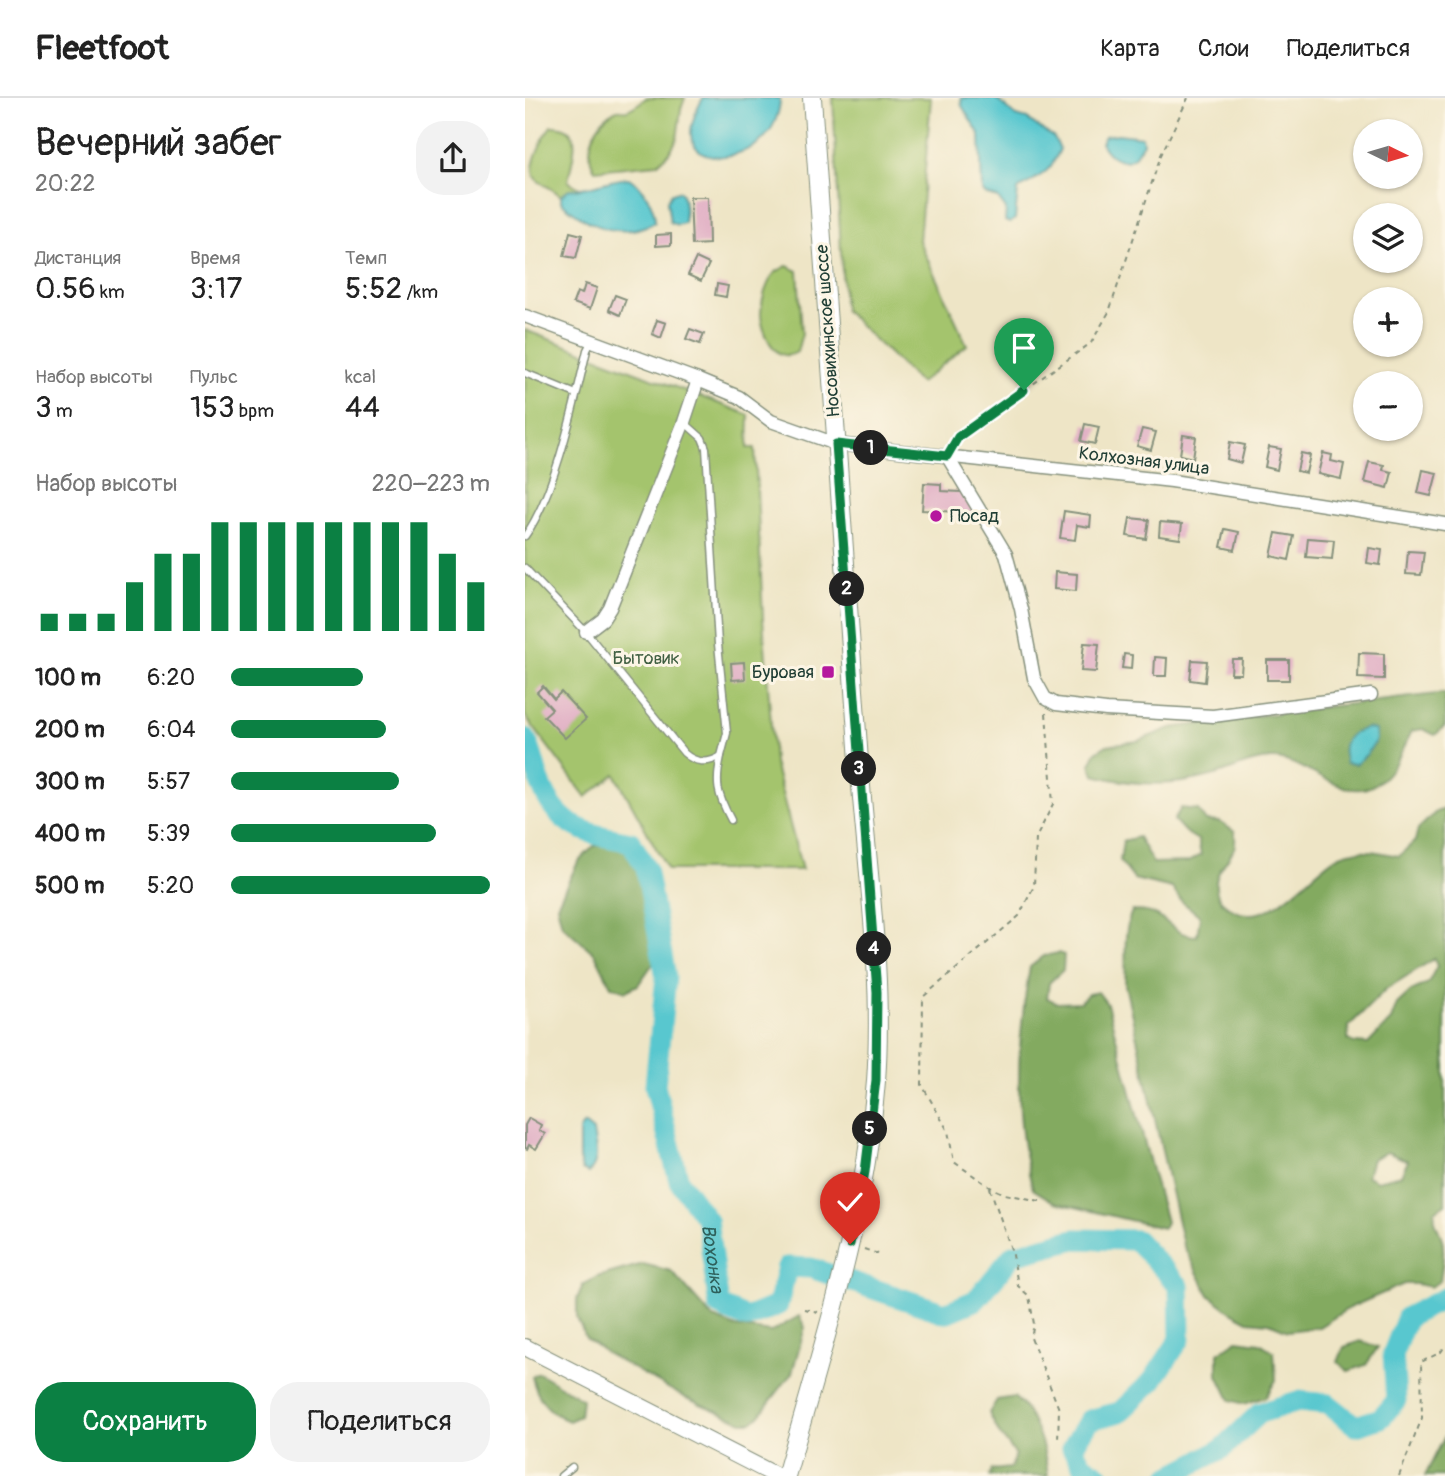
<!DOCTYPE html>
<html lang="ru">
<head>
<meta charset="utf-8">
<style>
  body { margin:0; font-family:Pangolin,sans-serif; background:#f2f2f2; color:#222; height:100vh; display:flex; flex-direction:column; font-size:26px; white-space:nowrap }
  * { box-sizing:border-box; margin:0 }
  p { font-size:23px; color:#767676 }
  .icon { flex:none; width:38px; height:38px; fill:none; stroke:currentColor; stroke-width:2; stroke-linecap:round; stroke-linejoin:round }
  .map { position:relative; flex:1; overflow:hidden }
  .panel { display:flex; flex-direction:column; background:#fff; width:525px }
  .panel>* { flex:none }
  .needle { width:46px; rotate:95deg }
  .fabs { position:absolute; left:828px; top:21px; display:grid; gap:14px }
  .fabs a { display:grid; place-items:center; width:70px; height:70px; border-radius:50%; background:#fff; box-shadow:0 2px 5px #0004; font-size:35px }
  .pin { position:absolute; display:grid; place-items:center; width:60px; height:60px; color:#fff; margin:-72px -30px; border-radius:50% 50% 50% 0; rotate:-45deg; box-shadow:0 0 7px #0007 }
  .pin .icon { rotate:45deg }
  .km { position:absolute; width:35px; height:35px; margin:-18px; border-radius:50%; background:#222; color:#fff; font-size:19px; line-height:35px; text-align:center }
  .round { display:grid; place-items:center; flex:none; width:74px; height:74px; border-radius:28px; background:#f2f2f2 }
  .summary { display:flex; align-items:center; justify-content:space-between; height:119px; padding:0 35px }
  h1 { font-size:38px; font-weight:600; line-height:52px }
  .figures { display:grid; grid-template-columns:repeat(3,1fr); gap:10px; height:119px; padding:7px 35px }
  .figures div { display:grid; align-content:center }
  .figures b { font-size:30px; font-weight:600 }
  .figures small { font-size:19px; font-weight:400 }
  .figures p { font-size:19px }
  .chart { height:196px; padding:14px 35px }
  .chart p { display:flex; justify-content:space-between }
  .chart svg { width:100%; height:126px; margin-top:7px; stroke:#0b8043; stroke-width:6 }
  .action { display:flex; gap:14px; margin-top:auto; padding:14px 35px }
  .action a { flex:1; height:80px; border-radius:28px; background:#0b8043; color:#fff; font-size:28px; font-weight:600; line-height:80px; text-align:center }
  .action a+a { background:#f2f2f2; color:#222 }
  ul { padding:0 35px; list-style:none; font-size:23px }
  li { display:grid; grid-template-columns:112px 84px 1fr; align-items:center; height:52px }
  li i { height:18px; border-radius:9px; background:#0b8043 }
  header { display:flex; align-items:center; gap:42px; box-sizing:border-box; height:98px; padding:0 35px; background:#fff; border-bottom:2px solid #e0e0e0 }
  header strong { font-size:33px }
  nav { display:flex; gap:38px; margin-inline-start:auto; font-size:24px }
  main { display:flex; flex:1; min-height:0 }
  .map>svg:first-child { display:block }
  .green { fill:#a4c46d; stroke:#628050; stroke-width:2 }
  .forest { fill:#83aa60; stroke:#51744a; stroke-width:2; fill-rule:evenodd }
  .water { fill:#59c7cf; stroke:#3c8282; stroke-width:2 }
  .lines { fill:none; stroke-linecap:round; stroke-linejoin:round }
  .river { stroke:#59c7cf; stroke-width:21 }
  .building { fill:#e2b2c6 }
  .service-casing { stroke:#86917d; stroke-width:9 }
  .minor-casing { stroke:#86917d; stroke-width:15 }
  .tertiary-casing { stroke:#86917d; stroke-width:18 }
  .secondary-casing { stroke:#86917d; stroke-width:20 }
  .path { stroke:#86917d; stroke-width:2; stroke-dasharray:5 5; stroke-linecap:butt }
  .service { stroke:#fff; stroke-width:6 }
  .minor { stroke:#fff; stroke-width:12 }
  .tertiary { stroke:#fff; stroke-width:16 }
  .secondary { stroke:#fff; stroke-width:18 }
  .route-casing { stroke:#fff; stroke-width:14 }
  .route { stroke:#0b8043; stroke-width:9 }
  .poi-dot { fill:#b5179e; stroke:#fcf5e5; stroke-width:2.5 }
  .labels { text-anchor:middle; dominant-baseline:central; stroke-width:6; stroke-linejoin:round; paint-order:stroke }
  .street-label { font-size:18px; fill:#1f3d34; stroke:#fcf5e5 }
  .poi-label { font-size:18px; fill:#1f3d34; stroke:#fcf5e5; text-anchor:start }
  .park-label { font-size:18px; fill:#405f42; stroke:#fcf5e5 }
  .water-label { font-size:19px; font-style:italic; fill:#2e605b; stroke:#fcf5e5 }
</style>
</head>
<body>
<header>
<strong>Fleetfoot</strong>
<nav><a>Карта</a><a>Слои</a><a>Поделиться</a></nav>
</header>
<main>
<section class="panel">
<div class="summary"><div><h1>Вечерний забег</h1><p>20:22</p></div><a class="round"><svg class="icon" aria-label="share" viewBox="0 0 24 24"><path d="M12 15V3M7 8l5-5 5 5M5 13v7h14v-7"/></svg></a></div>
<div class="figures">
<div><p>Дистанция</p><b>0.56<small> km</small></b></div>
<div><p>Время</p><b>3:17</b></div>
<div><p>Темп</p><b>5:52<small> /km</small></b></div>
</div>
<div class="figures">
<div><p>Набор высоты</p><b>3<small> m</small></b></div>
<div><p>Пульс</p><b>153<small> bpm</small></b></div>
<div><p>kcal</p><b>44</b></div>
</div>
<div class="chart"><p><span>Набор высоты</span>220–223 m</p>
<svg viewBox="0 0 160 44" preserveAspectRatio="none"><path d="M5 44V38M15 44V38M25 44V38M35 44V27M45 44V17M55 44V17M65 44V6M75 44V6M85 44V6M95 44V6M105 44V6M115 44V6M125 44V6M135 44V6M145 44V17M155 44V27"/></svg>
</div>
<ul>
<li><b>100 m</b>6:20<i style="width:51%"></i></li>
<li><b>200 m</b>6:04<i style="width:60%"></i></li>
<li><b>300 m</b>5:57<i style="width:65%"></i></li>
<li><b>400 m</b>5:39<i style="width:79%"></i></li>
<li><b>500 m</b>5:20<i style="width:100%"></i></li>
</ul>
<div class="action"><a>Сохранить</a><a>Поделиться</a></div>
</section>
<div class="map">
<svg width="920" height="1378" viewBox="0 0 920 1378">
  <rect width="100%" height="100%" fill="#fcf5e5"/>
  <filter id="ink" filterUnits="userSpaceOnUse"><feTurbulence type="fractalNoise" baseFrequency=".0143" numOctaves="2"/><feDisplacementMap in="SourceGraphic" scale="14" xChannelSelector="R" yChannelSelector="G"/><feConvolveMatrix kernelMatrix="1 2 1 2 8 2 1 2 1" color-interpolation-filters="sRGB"/></filter>
  <filter id="wash" filterUnits="userSpaceOnUse"><feTurbulence type="fractalNoise" baseFrequency=".00686" numOctaves="4" result="noise"/><feDisplacementMap in="SourceGraphic" scale="28" xChannelSelector="R" yChannelSelector="G"/><feGaussianBlur stdDeviation="1.57" result="paint"/><feColorMatrix in="noise" values="0 0 0 0 0 0 0 0 0 0 0 0 0 0 0 0 0 1.4 0 .05"/><feComposite in="paint" operator="in"/></filter>
  <g filter="url(#wash)">
    <rect width="100%" height="100%" fill="#eee5c6"/>
    <!-- green -->
    <g class="green">
      <path d="M121,0H160L156,11L152,41L144,55L132,66L70,72C58,53 70,23 90,13C96,10 95,13 102,12C108,10 116,4 121,0Z"/>
      <polygon points="308,0 406,0 394,143 442,247 395,285 319,212"/>
      <path d="M26,28C63,27 46,63 43,83L58,92L44,91L36,98C27,90 20,88 12,82C0,72 19,38 26,28Z"/>
      <path d="M262,168L273,173L277,235L272,254C250,269 235,230 236,214C237,202 241,187 248,177C251,173 258,170 262,168Z"/>
      <polygon points="0,232 224,317 223,350 230,350 238,521 249,665 277,772 143,772 90,676 61,699 0,618"/>
    </g>
    <!-- forest -->
    <g class="forest">
      <path d="M920,595V628L910,637L898,631L887,633C877,653 865,683 842,690C813,699 776,660 747,661C724,662 711,671 690,677C650,689 609,688 569,677L565,666L571,654L582,647L613,643L646,630L783,611Z"/>
      <path d="M656,710L673,712L681,723L695,724L710,734C710,739 711,746 709,750C704,763 689,774 691,789C692,800 696,804 705,810C744,836 784,772 815,757C833,749 855,754 874,758L890,743L893,731L911,714L920,711V1106L910,1113C908,1126 914,1130 917,1141C920,1155 917,1170 915,1183L905,1189L891,1186H879L824,1210L794,1229L763,1233L744,1225L723,1223L706,1214L684,1197L658,1147L600,887C602,863 597,835 607,813C613,813 620,813 625,815C645,821 648,838 672,838L675,818L656,803L647,790L609,781L595,763L598,743L613,739L628,765L663,764L676,757L673,742L660,734L649,722ZM909,861L912,868L903,885L886,893L872,906L866,922L843,946L829,945L823,941L824,928L861,891ZM862,1054L883,1063L876,1077L852,1083L842,1078L847,1061Z"/>
      <polygon points="84,747 103,753 114,778 129,864 113,887 101,893 86,888 70,856 37,827 32,807 53,764 69,748"/>
      <path d="M533,855L539,857L538,872L524,885L522,900L532,905L555,904L563,896L573,894L582,906L641,1124L638,1130L529,1104L508,1091C488,1021 492,941 505,869L519,858Z"/>
      <polygon points="118,1166 146,1173 188,1220 211,1229 246,1234 274,1218 280,1229 267,1275 234,1318 227,1324 218,1324 161,1300 84,1257 61,1240 52,1220 52,1201 58,1187 72,1179"/>
      <polygon points="712,1242 735,1245 749,1254 751,1282 741,1299 719,1306 705,1302 693,1277 693,1255"/>
      <polygon points="835,1243 853,1249 841,1267 823,1273 813,1264 819,1249"/>
      <path d="M14,1275L57,1301L55,1318L44,1323C23,1315 12,1300 7,1279Z"/>
      <path d="M489,1299C511,1317 520,1351 523,1378H464L467,1372L486,1370L490,1356L474,1335L464,1315L472,1302Z"/>
      <polygon points="920,1338 920,1378 900,1378"/>
    </g>
    <!-- water -->
    <g class="water">
      <path d="M178,0H255C255,14 249,30 239,40C225,56 177,71 167,42C163,29 172,11 178,0Z"/>
      <path d="M436,0H470L491,18L502,21L529,40L535,51C523,79 515,76 493,92L490,121L485,125L480,123L481,111L473,100L462,97L457,93L455,37L437,8Z"/>
      <path d="M593,36L617,39L618,45L609,59L602,63C588,61 583,57 576,45L580,38Z"/>
      <path d="M104,80C118,89 130,107 130,124C94,143 64,128 36,104V98L44,91C65,92 83,81 104,80Z"/>
      <path d="M155,93C161,102 160,115 159,125L152,127L145,124L142,103L147,95Z"/>
      <path d="M843,630L850,632L851,642L842,656L831,666L821,665C814,645 822,634 843,630Z"/>
      <path d="M59,1026L68,1033C70,1047 76,1065 63,1075L57,1072L54,1061V1032Z"/>
    </g>
    <g class="lines">
      <!-- river -->
      <g class="river">
        <path id="s1" d="M0,640C9,655 10,675 18,691C36,733 67,736 106,744L121,770L141,879L130,988L154,1083L182,1122L194,1208L222,1220L253,1207L262,1169L286,1170L420,1215L451,1202L488,1157L550,1141L611,1142L654,1188L655,1241L628,1282L595,1314L564,1322L547,1350L557,1366L575,1378"/>
        <polyline points="645,1378 697,1351 735,1315 773,1303 803,1306 831,1328 856,1320 871,1302 868,1255 882,1219 920,1200"/>
      </g>
    </g>
    <g id="blocks">
      <!-- building -->
      <g class="building">
        <polygon points="165,99 183,99 184,146 167,147"/>
        <polygon points="45,134 57,137 51,160 39,158"/>
        <polygon points="146,136 146,147 131,148 131,137"/>
        <polygon points="171,160 184,166 176,183 163,177"/>
        <polygon points="60,186 72,190 65,211 48,205 52,194 57,196"/>
        <polygon points="192,186 203,188 201,199 190,197"/>
        <polygon points="90,197 101,201 95,217 84,212"/>
        <polygon points="132,222 141,225 136,240 127,236"/>
        <polygon points="165,231 179,236 175,246 161,241"/>
        <polygon points="560,326 574,329 570,346 556,343"/>
        <polygon points="617,331 631,334 626,352 612,348"/>
        <polygon points="658,337 671,339 668,360 655,357"/>
        <polygon points="705,344 720,347 716,365 702,361"/>
        <polygon points="744,349 756,351 752,372 740,369"/>
        <polygon points="776,355 785,357 781,375 772,373"/>
        <polygon points="798,355 807,357 806,363 819,366 816,381 793,376"/>
        <polygon points="844,364 859,367 858,372 867,374 863,390 839,384"/>
        <polygon points="898,372 912,375 906,398 893,395"/>
        <polygon points="399,385 416,386 416,393 437,394 453,415 397,412"/>
        <polygon points="539,413 566,417 565,429 552,427 550,442 535,440"/>
        <polygon points="605,420 624,422 621,441 602,438"/>
        <polygon points="635,424 657,426 655,441 634,438"/>
        <polygon points="700,431 714,434 710,452 696,449"/>
        <polygon points="751,435 769,438 764,462 746,458"/>
        <polygon points="783,440 809,442 807,461 781,459"/>
        <polygon points="844,450 857,452 855,467 842,465"/>
        <polygon points="883,453 899,454 896,477 881,476"/>
        <polygon points="530,474 552,476 551,493 529,491"/>
        <polygon points="559,545 574,546 571,574 556,573"/>
        <polygon points="834,555 859,556 859,581 833,580"/>
        <polygon points="599,556 607,557 606,571 597,570"/>
        <polygon points="630,559 642,560 641,578 629,578"/>
        <polygon points="707,561 717,561 716,576 706,576"/>
        <polygon points="667,562 682,563 680,584 665,582"/>
        <rect x="742" y="562" width="22" height="20"/>
        <polygon points="219,564 220,581 207,582 206,565"/>
        <polygon points="18,588 29,601 36,594 61,621 40,640 19,618 27,611 12,594"/>
        <polygon points="4,1020 16,1027 14,1032 20,1036 11,1051 4,1047 2,1051 0,1050 0,1027"/>
      </g>
    </g>
  </g>
  <g filter="url(#ink)">
    <use href="#blocks" fill-opacity="0" stroke="#86917d" stroke-width="2"/>
    <g class="lines">
      <defs>
        <g id="service">
          <polyline points="0,275 51,296"/>
          <path d="M0,438C30,397 50,303 62,252L67,242"/>
          <path d="M0,470L61,534L159,655C170,665 183,666 196,658L202,635L193,546L181,350L177,340L159,324"/>
          <path d="M196,658C190,686 192,696 206,722"/>
          <polyline points="36,1378 47,1369"/>
        </g>
        <g id="minor">
          <polyline points="0,218 173,282 214,299 246,323 311,346 647,383 920,426"/>
          <polyline points="422,358 481,456 496,511 509,580 520,600 531,606 581,612 688,618 846,597"/>
          <polyline points="61,534 78,521 85,510 159,324 173,282"/>
        </g>
        <polyline id="tertiary" points="0,1249 252,1378"/>
        <path id="secondary" d="M261,1378C298,1248 340,1119 351,983C359,872 340,759 333,649C317,432 302,216 287,0"/>
      </defs>
      <!-- service casing -->
      <use href="#service" class="service-casing"/>
      <!-- minor casing -->
      <use href="#minor" class="minor-casing"/>
      <!-- tertiary casing -->
      <use href="#tertiary" class="tertiary-casing"/>
      <!-- secondary casing -->
      <use href="#secondary" class="secondary-casing"/>
      <!-- path -->
      <g class="path">
        <polyline points="429,345 433,339 566,245 584,214 636,57 663,0"/>
        <polyline points="465,1090 488,1157 493,1188 504,1198 509,1226 506,1240 534,1311 533,1343"/>
        <polyline points="515,1103 480,1096 465,1089 429,1064 423,1033 397,987 398,899 494,818 509,788 511,740 528,706 521,615"/>
        <polyline points="339,1151 356,1157"/>
        <polyline points="279,1211 293,1214"/>
        <polyline points="874,1378 897,1320 896,1264 916,1254 920,1248"/>
      </g>
      <!-- service -->
      <use href="#service" class="service"/>
      <!-- minor -->
      <use href="#minor" class="minor"/>
      <!-- tertiary -->
      <use href="#tertiary" class="tertiary"/>
      <!-- secondary -->
      <use href="#secondary" class="secondary"/>
    </g>
  </g>
  <g class="lines" filter="url(#ink)">
    <defs>
      <polyline id="route" points="325,1146 340,1074 351,982 352,894 311,346 422,358 433,339 499,292"/>
    </defs>
    <!-- route casing -->
    <use href="#route" class="route-casing"/>
    <!-- route -->
    <use href="#route" class="route"/>
  </g>
  <!-- markers -->
  <g class="poi-dot">
    <circle cx="411" cy="418" r="7"/>
    <rect x="296" y="567" width="14" height="14" rx="3.5"/>
  </g>
  <g class="labels">
    <!-- street labels -->
    <g class="street-label">
      <text transform="translate(303 233) rotate(-94)">Носовихинское шоссе</text>
      <text transform="translate(619 363) rotate(7)">Колхозная улица</text>
    </g>
    <!-- poi labels -->
    <g class="poi-label">
      <text x="425" y="418">Посад</text>
      <text x="289" y="574" text-anchor="end">Буровая</text>
    </g>
    <!-- park labels -->
    <g class="park-label">
      <text x="121" y="560">Бытовик</text>
    </g>
    <!-- water labels -->
    <g class="water-label">
      <text stroke="none"><textPath href="#s1" startOffset="598">Вохонка</textPath></text>
    </g>
  </g>
</svg>
<div class="fabs">
<a><svg class="needle" viewBox="-14 -14 28 28"><path d="M0-13l5 13h-10z" fill="#e53935"/><path d="M0 13l5-13h-10z" fill="#767676"/></svg></a>
<a><svg class="icon" aria-label="layers" viewBox="0 0 24 24"><path d="M12 4l9 5-9 5-9-5zM3 14l9 5 9-5"/></svg></a>
<a>+</a>
<a>−</a>
</div>
<div class="pin" style="left:499px;top:292px;background:#1e9e55"><svg class="icon" aria-label="arrive" viewBox="0 0 24 24"><path d="M6 21V4h12l-3 4 3 4H6"/></svg></div>
<div class="pin" style="left:325px;top:1146px;background:#d93025"><svg class="icon" aria-label="check" viewBox="0 0 24 24"><path d="M5 12l5 5 9-10"/></svg></div>
<b class="km" style="left:346px;top:350px">1</b>
<b class="km" style="left:322px;top:491px">2</b>
<b class="km" style="left:334px;top:671px">3</b>
<b class="km" style="left:349px;top:851px">4</b>
<b class="km" style="left:345px;top:1031px">5</b>
</div>
</main>
</body>
</html>
